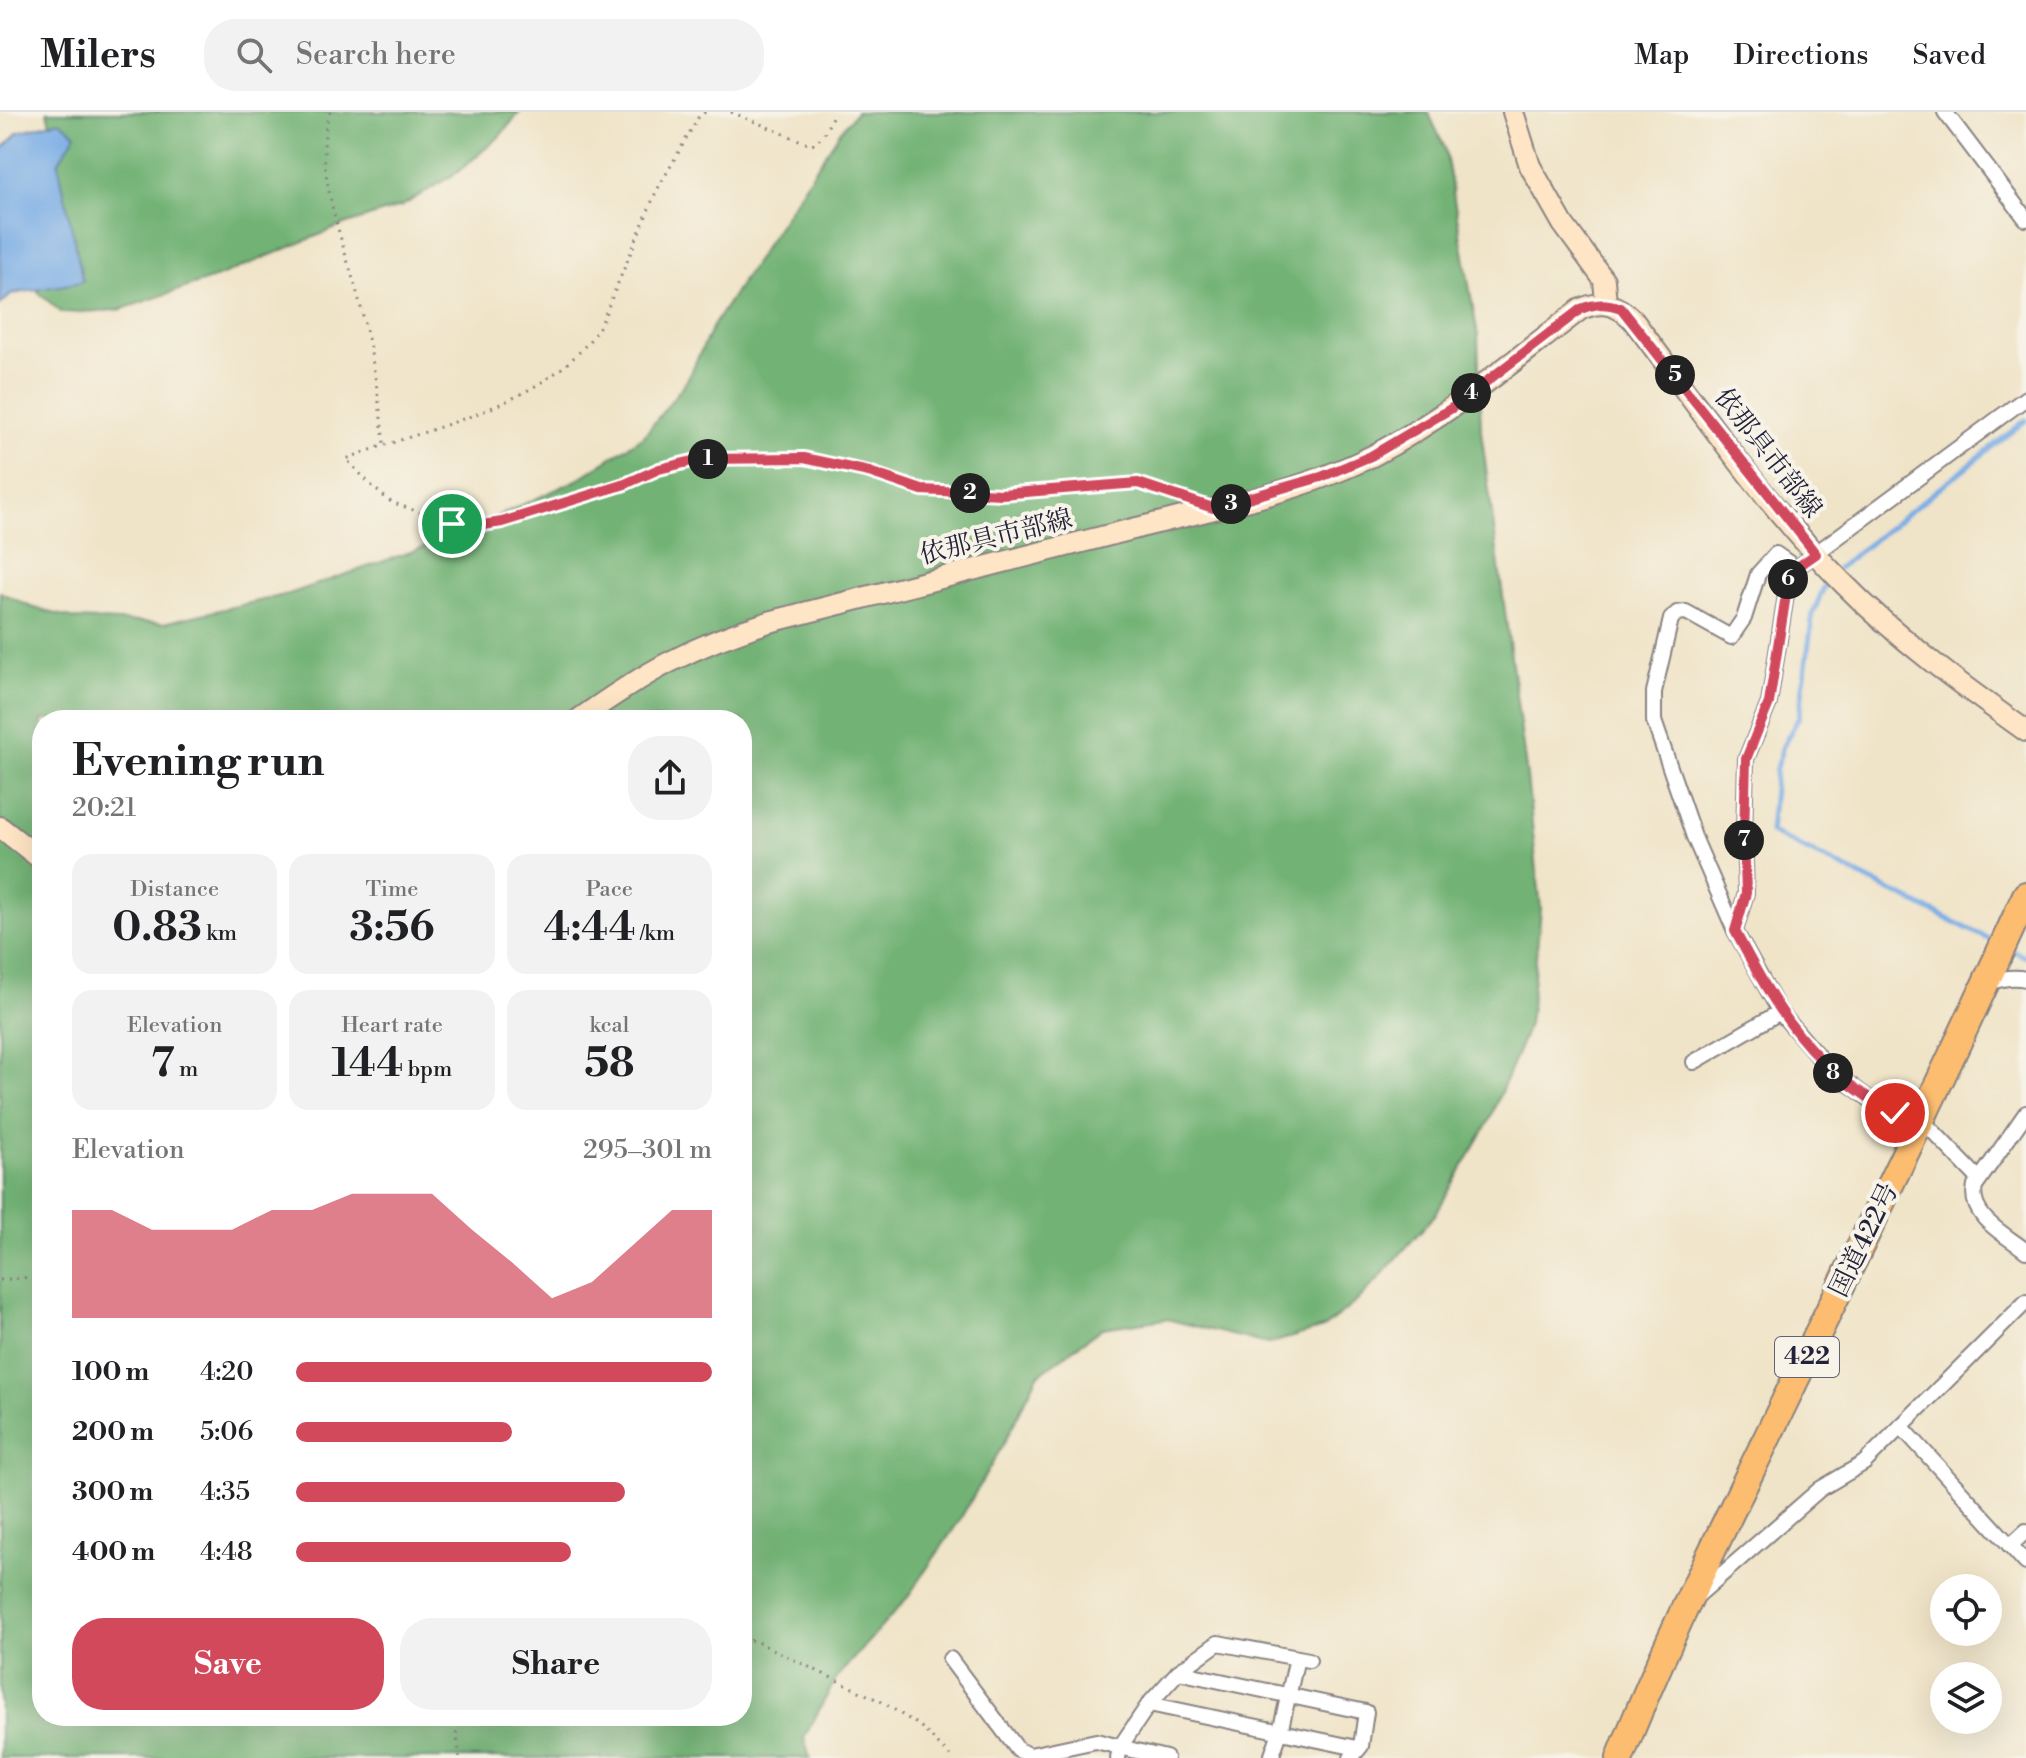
<!DOCTYPE html>
<html lang="en">
<head>
<meta charset="utf-8">
<style>
  body { margin:0; font-family:"Libre Bodoni","Noto Serif JP",serif; background:#f2f2f2; color:#202124; height:100vh; display:flex; flex-direction:column; font-size:30px; white-space:nowrap }
  * { box-sizing:border-box; margin:0 }
  p { font-size:26px; color:#757577 }
  .icon { flex:none; width:44px; height:44px; fill:none; stroke:currentColor; stroke-width:2; stroke-linecap:round; stroke-linejoin:round }
  .map { position:relative; flex:1; overflow:hidden }
  .side { position:absolute; left:32px; top:598px; width:720px; height:1016px; display:flex; flex-direction:column; background:#fff; border-radius:32px; box-shadow:0 8px 32px #0002 }
  .side>* { flex:none }
  .tools { position:absolute; left:1930px; top:1462px; display:grid; gap:16px }
  .tools a { display:grid; place-items:center; width:72px; height:72px; border-radius:50%; background:#fff; box-shadow:0 8px 32px #0002; font-size:40px }
  .pin { position:absolute; display:grid; place-items:center; width:68px; height:68px; color:#fff; margin:-34px; border:4px solid #fff; border-radius:50%; box-shadow:0 2px 8px #0007 }
  .km { position:absolute; width:40px; height:40px; margin:-20px; border-radius:50%; background:#222; color:#fff; font-size:22px; line-height:40px; text-align:center }
  .round { display:grid; place-items:center; flex:none; width:84px; height:84px; border-radius:32px; background:#f2f2f2 }
  .summary { display:flex; align-items:center; justify-content:space-between; height:136px; padding:0 40px }
  h1 { font-size:44px; font-weight:700; line-height:60px }
  .metrics { display:grid; grid-template-columns:repeat(3,1fr); gap:12px; height:136px; padding:8px 40px }
  .metrics div { display:grid; align-content:center; border-radius:20px; background:#f2f2f2; text-align:center }
  .metrics b { font-size:40px; font-weight:700 }
  .metrics small { font-size:22px; font-weight:400 }
  .metrics p { font-size:22px }
  .chart { height:224px; padding:16px 40px }
  .chart p { display:flex; justify-content:space-between }
  .chart svg { width:100%; height:144px; margin-top:8px; fill:#d1495b; opacity:.7 }
  .button { display:flex; gap:16px; margin-top:auto; padding:16px 40px }
  .button a { flex:1; height:92px; border-radius:32px; background:#d1495b; color:#fff; font-size:32px; font-weight:700; line-height:92px; text-align:center }
  .button a+a { background:#f2f2f2; color:#202124 }
  ul { padding:0 40px; list-style:none; font-size:26px }
  li { display:grid; grid-template-columns:128px 96px 1fr; align-items:center; height:60px }
  li i { height:20px; border-radius:10px; background:#d1495b }
  header { display:flex; align-items:center; gap:48px; box-sizing:border-box; height:112px; padding:0 40px; background:#fff; border-bottom:2px solid #e0e0e0 }
  header strong { font-size:38px }
  nav { display:flex; gap:44px; margin-inline-start:auto; font-size:28px }
  .search { width:560px; height:72px; background:#f2f2f2; display:flex; align-items:center; gap:20px; box-sizing:border-box; padding:0 28px; border-radius:32px; color:#757577; font-size:30px }
  .map>svg:first-child { display:block }
  .forest { fill:#72b274; stroke:#4a6a58; stroke-width:2; fill-rule:evenodd }
  .water { fill:#78ace5; stroke:#4d6790; stroke-width:2 }
  .lines { fill:none; stroke-linecap:round; stroke-linejoin:round }
  .stream { stroke:#78ace5; stroke-width:5 }
  .street-casing { stroke:#898382; stroke-width:18 }
  .secondary-casing { stroke:#898382; stroke-width:24 }
  .highway-casing { stroke:#898382; stroke-width:30 }
  .path { stroke:#898382; stroke-width:3; stroke-dasharray:2 6; stroke-linecap:butt }
  .street { stroke:#fff; stroke-width:14 }
  .secondary { stroke:#fee5c5; stroke-width:20 }
  .highway { stroke:#fcbd6f; stroke-width:26 }
  .route-casing { stroke:#fff; stroke-width:16 }
  .route { stroke:#d1495b; stroke-width:10 }
  .labels { text-anchor:middle; dominant-baseline:central; stroke-width:8; stroke-linejoin:round; paint-order:stroke }
  .shield { fill:#f7f3e8; stroke:#62616f; stroke-width:2 }
  .shield-label { font-size:24px; font-weight:bold; fill:#22223b }
  .street-label { font-size:26px; fill:#22223b; stroke:#f7f3e8 }
</style>
</head>
<body>
<header>
<strong>Milers</strong>
<div class="search"><svg class="icon" aria-label="search" viewBox="0 0 24 24"><circle cx="10" cy="10" r="6"/><path d="M15 15l6 6"/></svg>Search here</div>
<nav><a>Map</a><a>Directions</a><a>Saved</a></nav>
</header>
<div class="map">
<svg width="2026" height="1646" viewBox="0 0 2026 1646">
  <rect width="100%" height="100%" fill="#f7f3e8"/>
  <filter id="ink" filterUnits="userSpaceOnUse"><feTurbulence type="fractalNoise" baseFrequency=".0125" numOctaves="2"/><feDisplacementMap in="SourceGraphic" scale="16" xChannelSelector="R" yChannelSelector="G"/><feConvolveMatrix kernelMatrix="1 2 1 2 8 2 1 2 1" color-interpolation-filters="sRGB"/></filter>
  <filter id="wash" filterUnits="userSpaceOnUse"><feTurbulence type="fractalNoise" baseFrequency=".006" numOctaves="4" result="noise"/><feDisplacementMap in="SourceGraphic" scale="32" xChannelSelector="R" yChannelSelector="G"/><feGaussianBlur stdDeviation="1.8" result="paint"/><feColorMatrix in="noise" values="0 0 0 0 0 0 0 0 0 0 0 0 0 0 0 0 0 1.4 0 .05"/><feComposite in="paint" operator="in"/></filter>
  <g filter="url(#wash)">
    <rect width="100%" height="100%" fill="#f0e4c8"/>
    <!-- forest -->
    <g class="forest">
      <polygon points="47,0 520,0 499,25 458,60 402,94 341,114 220,164 119,198 62,201 39,181 15,130 52,20"/>
      <path d="M856,0H1428L1445,36L1478,224L1481,319L1527,665L1541,797L1529,912L1488,1011L1435,1103L1362,1185L1323,1216L1268,1232L1166,1207L1102,1216L1038,1263L1004,1331L959,1409L907,1486L837,1565L804,1626L810,1646H0V480L31,495L75,507L163,511L289,482L445,428L577,368L644,324L687,268L713,214L839,21ZM42,608H742V1604H42Z"/>
    </g>
    <!-- water -->
    <polygon class="water" points="59,9 76,22 58,51 83,170 12,182 0,193 0,40 18,20"/>
    <g class="lines">
      <!-- stream -->
      <g class="stream">
        <polyline points="1838,456 2026,308"/>
        <polyline points="1828,466 1813,501 1799,605 1783,634 1776,656 1770,720 1995,830"/>
        <polyline points="2011,838 2026,845"/>
      </g>
    </g>
  </g>
  <g filter="url(#ink)">
    <g class="lines">
      <defs>
        <g id="street">
          <polyline points="1945,0 2026,107"/>
          <polyline points="1735,819 1694,725 1654,609 1654,580 1671,507 1677,501 1686,500 1731,525 1744,506 1758,462 1776,442 1796,456"/>
          <path d="M1985,873C1999,867 2010,864 2026,867"/>
          <polyline points="1694,950 1780,900"/>
          <path d="M2026,1001L1975,1074C1968,1105 2005,1122 2026,1139"/>
          <polyline points="1979,1067 1922,1008 1895,1001 1871,988 1830,958 1780,900 1735,819 1746,781 1744,724 1746,647 1769,591 1789,464 1796,456 2026,286"/>
          <polyline points="1901,1314 2026,1451"/>
          <polyline points="2010,1434 2026,1419"/>
          <polyline points="1696,1485 1820,1377 1864,1351 2026,1190"/>
          <polyline points="950,1547 1018,1638 1030,1643 1096,1629 1120,1635 1118,1646"/>
          <polyline points="1178,1560 1366,1600 1361,1634 1351,1646"/>
          <polyline points="1149,1592 1357,1636"/>
          <polyline points="1166,1646 1120,1635 1149,1592 1178,1560 1218,1531 1309,1548"/>
          <polyline points="1271,1646 1280,1620 1297,1546"/>
        </g>
        <g id="secondary">
          <polyline points="1513,0 1530,54 1563,112 1604,168 1606,191"/>
          <path d="M578,608C644,561 691,534 769,510C891,479 1014,447 1137,416C1216,396 1301,380 1374,343C1449,304 1514,248 1581,197C1603,188 1617,192 1633,208C1700,297 1764,391 1842,470C1898,527 1961,573 2026,619"/>
          <polyline points="0,715 42,748"/>
        </g>
        <path id="highway" d="M1620,1646C1667,1526 1726,1411 1782,1295C1865,1125 1948,955 2026,783"/>
      </defs>
      <!-- street casing -->
      <use href="#street" class="street-casing"/>
      <!-- secondary casing -->
      <use href="#secondary" class="secondary-casing"/>
      <!-- highway casing -->
      <use href="#highway" class="highway-casing"/>
      <!-- path -->
      <g class="path">
        <path d="M330,0C310,52 347,140 360,192C372,238 379,286 384,332"/>
        <path d="M705,0L698,6L656,80L601,212C552,294 430,314 346,347L374,376L391,390L452,412L477,414L502,410L625,372L659,357L701,347L804,346L869,360L922,378L1001,382L1138,371L1179,385"/>
        <path d="M731,0L811,33C824,27 829,12 834,0"/>
        <polyline points="0,1168 42,1164"/>
        <polyline points="742,1528 755,1529 882,1590 920,1614 952,1646"/>
        <polyline points="454,1604 460,1646"/>
      </g>
      <!-- street -->
      <use href="#street" class="street"/>
      <!-- secondary -->
      <use href="#secondary" class="secondary"/>
      <!-- highway -->
      <use href="#highway" class="highway"/>
    </g>
  </g>
  <g class="lines" filter="url(#ink)">
    <defs>
      <path id="route" d="M452,412L477,414L502,410L625,372L659,357L701,347L804,346L869,360L922,378L1001,382L1138,371L1213,396L1321,365L1371,344L1452,296L1581,197C1596,191 1606,191 1621,196L1816,442L1796,456L1789,464L1769,591L1746,647L1744,724L1746,781L1735,819C1778,900 1811,957 1895,1001"/>
    </defs>
    <!-- route casing -->
    <use href="#route" class="route-casing"/>
    <!-- route -->
    <use href="#route" class="route"/>
  </g>
  <g class="labels">
    <!-- shield labels -->
    <rect class="shield" x="1775" y="1225" width="64" height="40" rx="6"/>
    <g class="shield-label">
      <text x="1807" y="1245">422</text>
    </g>
    <!-- street labels -->
    <g class="street-label">
      <text transform="translate(1768 341) rotate(52)">依那具市部線</text>
      <text transform="translate(996 425) rotate(-14)">依那具市部線</text>
      <text transform="translate(1864 1128) rotate(-64)">国道422号</text>
    </g>
  </g>
</svg>
<div class="tools">
<a><svg class="icon" aria-label="locate" viewBox="0 0 24 24"><circle cx="12" cy="12" r="6"/><path d="M12 2v4M12 18v4M2 12h4M18 12h4"/></svg></a>
<a><svg class="icon" aria-label="layers" viewBox="0 0 24 24"><path d="M12 4l9 5-9 5-9-5zM3 14l9 5 9-5"/></svg></a>
</div>
<div class="pin" style="left:452px;top:412px;background:#1e9e55"><svg class="icon" aria-label="arrive" viewBox="0 0 24 24"><path d="M6 21V4h12l-3 4 3 4H6"/></svg></div>
<div class="pin" style="left:1895px;top:1001px;background:#d93025"><svg class="icon" aria-label="check" viewBox="0 0 24 24"><path d="M5 12l5 5 9-10"/></svg></div>
<b class="km" style="left:708px;top:347px">1</b>
<b class="km" style="left:970px;top:381px">2</b>
<b class="km" style="left:1231px;top:392px">3</b>
<b class="km" style="left:1471px;top:281px">4</b>
<b class="km" style="left:1675px;top:263px">5</b>
<b class="km" style="left:1788px;top:467px">6</b>
<b class="km" style="left:1744px;top:728px">7</b>
<b class="km" style="left:1833px;top:961px">8</b>
<section class="side">
<div class="summary"><div><h1>Evening run</h1><p>20:21</p></div><a class="round"><svg class="icon" aria-label="share" viewBox="0 0 24 24"><path d="M12 15V3M7 8l5-5 5 5M5 13v7h14v-7"/></svg></a></div>
<div class="metrics">
<div><p>Distance</p><b>0.83<small> km</small></b></div>
<div><p>Time</p><b>3:56</b></div>
<div><p>Pace</p><b>4:44<small> /km</small></b></div>
</div>
<div class="metrics">
<div><p>Elevation</p><b>7<small> m</small></b></div>
<div><p>Heart rate</p><b>144<small> bpm</small></b></div>
<div><p>kcal</p><b>58</b></div>
</div>
<div class="chart"><p><span>Elevation</span>295–301 m</p>
<svg viewBox="0 0 160 44" preserveAspectRatio="none"><path d="M0 44V11L10 11L20 17L30 17L40 17L50 11L60 11L70 6L80 6L90 6L100 17L110 27L120 38L130 33L140 22L150 11L160 11V44z"/></svg>
</div>
<ul>
<li><b>100 m</b>4:20<i style="width:100%"></i></li>
<li><b>200 m</b>5:06<i style="width:52%"></i></li>
<li><b>300 m</b>4:35<i style="width:79%"></i></li>
<li><b>400 m</b>4:48<i style="width:66%"></i></li>
</ul>
<div class="button"><a>Save</a><a>Share</a></div>
</section>
</div>
</body>
</html>
